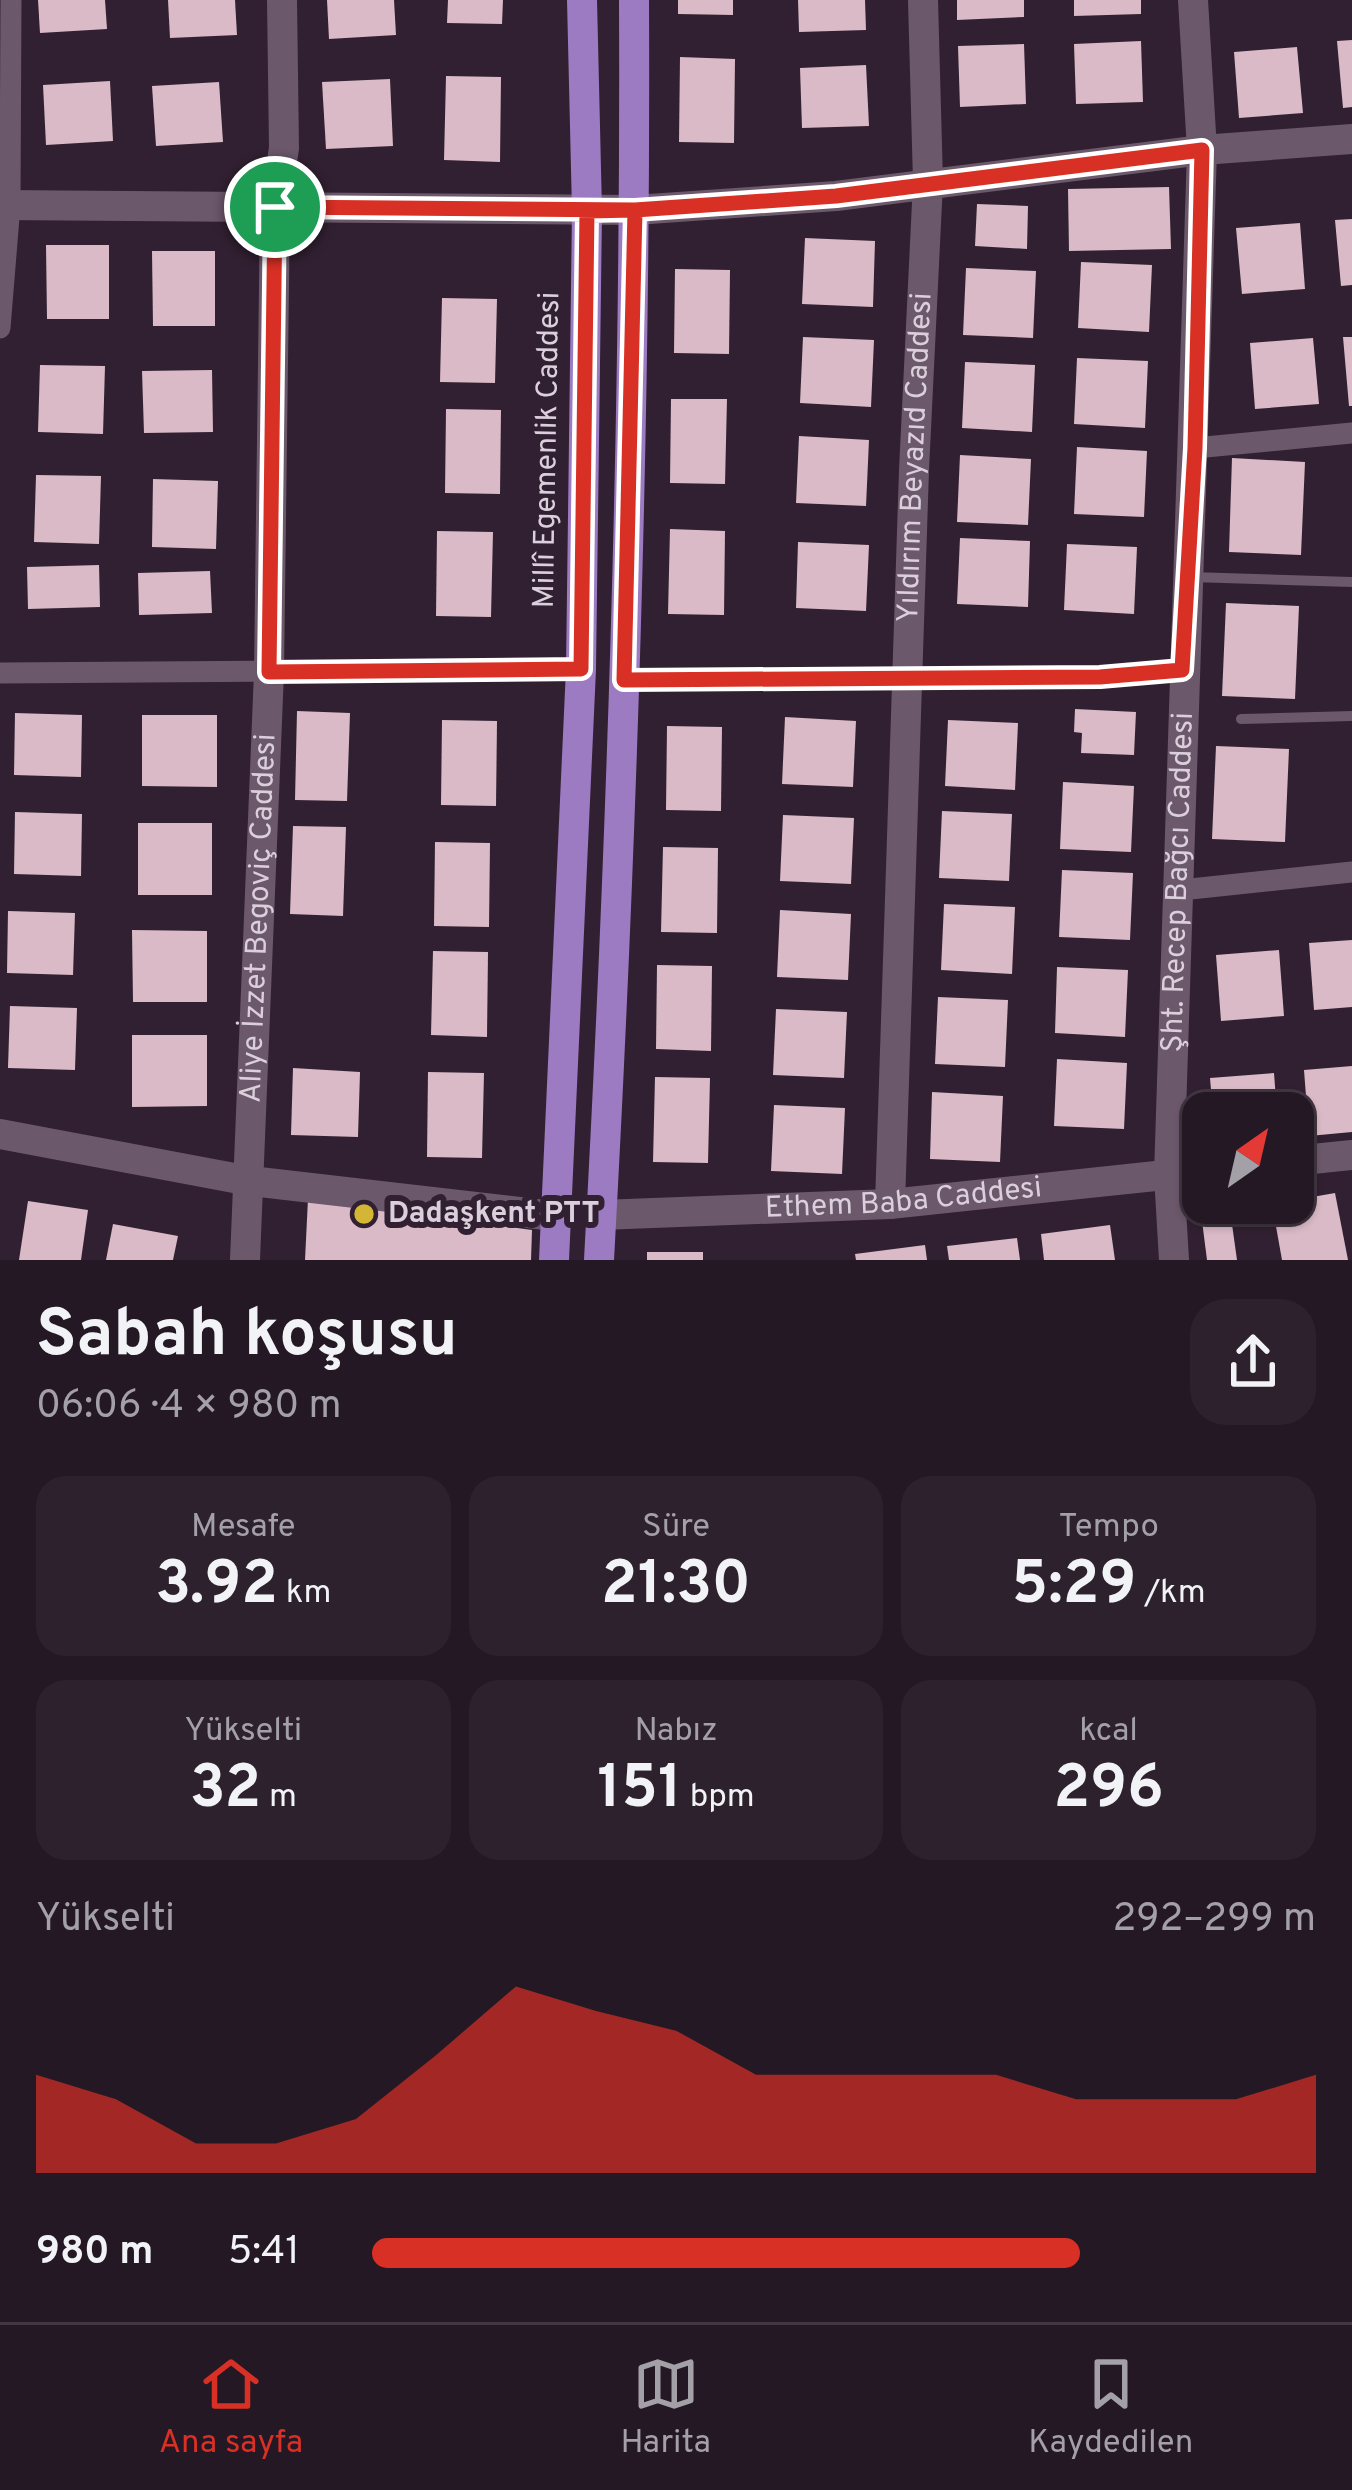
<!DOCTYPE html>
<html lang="tr">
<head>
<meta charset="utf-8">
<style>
  body { margin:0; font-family:Overpass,sans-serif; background:#2d212d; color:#f1f3f6; height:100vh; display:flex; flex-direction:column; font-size:45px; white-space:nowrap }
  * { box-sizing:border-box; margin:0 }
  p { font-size:39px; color:#a3a0a7 }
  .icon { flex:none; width:66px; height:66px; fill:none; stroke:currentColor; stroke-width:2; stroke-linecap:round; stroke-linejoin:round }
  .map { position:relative; height:1260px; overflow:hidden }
  .panel { display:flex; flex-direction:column; background:#251825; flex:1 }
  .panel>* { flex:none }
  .needle { width:78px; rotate:34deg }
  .controls { position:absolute; left:1182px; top:1092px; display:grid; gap:24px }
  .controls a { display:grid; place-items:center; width:132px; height:132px; border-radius:24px; background:#251825; box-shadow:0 3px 9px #0004,0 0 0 3px #423742; font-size:60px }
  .pin { position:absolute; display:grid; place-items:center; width:102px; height:102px; color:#fff; margin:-51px; border:6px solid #fff; border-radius:50%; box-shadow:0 3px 12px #0007 }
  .round { display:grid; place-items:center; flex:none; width:126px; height:126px; border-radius:36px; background:#2d212d }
  .summary { display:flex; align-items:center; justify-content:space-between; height:204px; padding:0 36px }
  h1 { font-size:66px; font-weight:700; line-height:90px }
  .metrics { display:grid; grid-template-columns:repeat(3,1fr); gap:18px; height:204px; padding:12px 36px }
  .metrics div { display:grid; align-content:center; border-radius:30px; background:#2d212d; text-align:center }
  .metrics b { font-size:60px; font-weight:700 }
  .metrics small { font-size:33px; font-weight:400 }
  .metrics p { font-size:33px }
  .chart { height:336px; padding:24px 36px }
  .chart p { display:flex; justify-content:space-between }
  .chart svg { width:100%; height:216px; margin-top:12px; fill:#d93025; opacity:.7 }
  ul { padding:0 36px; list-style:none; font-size:39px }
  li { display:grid; grid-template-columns:192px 144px 1fr; align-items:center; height:90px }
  li i { height:30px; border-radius:15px; background:#d93025 }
  .tabs { display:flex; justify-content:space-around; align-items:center; height:168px; border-top:3px solid #423742; background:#251825; font-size:33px; color:#a3a0a7 }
  .tabs a { display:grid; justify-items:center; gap:6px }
  .tabs .selected { color:#d93025 }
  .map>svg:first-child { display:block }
  .building { fill:#d9bac6 }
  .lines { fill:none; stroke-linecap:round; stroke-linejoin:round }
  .lane { stroke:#6b586b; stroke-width:10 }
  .street { stroke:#6b586b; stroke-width:21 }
  .secondary { stroke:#6b586b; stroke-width:30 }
  .primary { stroke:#9c7bc3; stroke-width:30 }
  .route-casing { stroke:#fff; stroke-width:24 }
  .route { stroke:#d93025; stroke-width:15 }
  .poi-dot { fill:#d3b635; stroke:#312031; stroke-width:4.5 }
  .labels { text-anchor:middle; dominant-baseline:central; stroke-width:12; stroke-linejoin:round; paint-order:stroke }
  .street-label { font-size:30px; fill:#dacfda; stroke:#312031 }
  .poi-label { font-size:30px; font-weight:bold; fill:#dacfda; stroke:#312031; text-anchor:start }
</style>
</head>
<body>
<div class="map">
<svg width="1352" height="1260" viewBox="0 0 1352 1260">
  <rect width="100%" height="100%" fill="#312031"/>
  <!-- building -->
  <g class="building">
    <polygon points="38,0 105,0 107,29 40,33"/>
    <polygon points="168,0 235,0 237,35 170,38"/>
    <polygon points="327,0 394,0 396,35 329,39"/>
    <polygon points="448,0 503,0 502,24 447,23"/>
    <polygon points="678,0 733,0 733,15 678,14"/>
    <polygon points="798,0 865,0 866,30 799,32"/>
    <polygon points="957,0 1024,0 1024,17 957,20"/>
    <polygon points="1074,0 1141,0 1141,14 1074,16"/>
    <polygon points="1352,40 1352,107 1343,108 1337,41"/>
    <polygon points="1141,41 1143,102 1076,104 1074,44"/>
    <polygon points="1024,44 1026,104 960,107 958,46"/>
    <polygon points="1297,47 1303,113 1239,118 1234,52"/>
    <polygon points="680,57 735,59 734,143 679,142"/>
    <polygon points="866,65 869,126 802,128 800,68"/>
    <polygon points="446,76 501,77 500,162 444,160"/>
    <polygon points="390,79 393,146 326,149 322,82"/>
    <polygon points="110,81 113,141 46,145 43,85"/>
    <polygon points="219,82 223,142 156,146 152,86"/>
    <polygon points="1169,187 1171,249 1069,251 1068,189"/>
    <polygon points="977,204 1028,206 1027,249 975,246"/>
    <polygon points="1352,219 1352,285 1341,286 1335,220"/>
    <polygon points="1300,223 1305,289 1242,294 1236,228"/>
    <polygon points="805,238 875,241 873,307 802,304"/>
    <polygon points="46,245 109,245 109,319 47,319"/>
    <polygon points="152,251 215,251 215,326 153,326"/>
    <polygon points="1081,262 1152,265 1149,332 1078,328"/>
    <polygon points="966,268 1036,271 1033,338 963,335"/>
    <polygon points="675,269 730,270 729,354 674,353"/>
    <polygon points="442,298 497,299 495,383 440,382"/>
    <polygon points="803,337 874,340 871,407 800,403"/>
    <polygon points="1343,337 1352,337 1352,406 1349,406"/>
    <polygon points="1313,338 1319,404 1255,409 1250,343"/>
    <polygon points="1077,358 1148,361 1145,428 1074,424"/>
    <polygon points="965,362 1035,365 1032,432 962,428"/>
    <polygon points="40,365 105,366 103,434 38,432"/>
    <polygon points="212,370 213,432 144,433 142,371"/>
    <polygon points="671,399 727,399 725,484 670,483"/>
    <polygon points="446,409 501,410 500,494 445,493"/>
    <polygon points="799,436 869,440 866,506 796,503"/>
    <polygon points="1077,447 1147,451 1144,517 1074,514"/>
    <polygon points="960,455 1031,459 1028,525 957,522"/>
    <polygon points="1232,458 1305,462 1301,555 1229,552"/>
    <polygon points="36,475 101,476 99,544 34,542"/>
    <polygon points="153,479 218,481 216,549 152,547"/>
    <polygon points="670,529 725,531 724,615 668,614"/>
    <polygon points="437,531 493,532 491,617 436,616"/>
    <polygon points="960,538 1030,541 1028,607 957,604"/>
    <polygon points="798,542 869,545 866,611 796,608"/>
    <polygon points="1067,544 1137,547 1134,614 1064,610"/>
    <polygon points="99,565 100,607 28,609 27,567"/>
    <polygon points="210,571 212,613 139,615 138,573"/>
    <polygon points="1226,603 1299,606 1295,699 1222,696"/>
    <polygon points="1075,709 1136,712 1134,755 1081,753 1082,733 1074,732"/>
    <polygon points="297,711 350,713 347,801 295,800"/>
    <polygon points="15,713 82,715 81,777 14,775"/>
    <polygon points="142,715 217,715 217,787 142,786"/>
    <polygon points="785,717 856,721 853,787 782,784"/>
    <polygon points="442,720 497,721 496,806 441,805"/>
    <polygon points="948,720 1018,723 1015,790 945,786"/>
    <polygon points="667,726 722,727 721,811 666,810"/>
    <polygon points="1216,746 1289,749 1285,842 1212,839"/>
    <polygon points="1063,782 1134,786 1131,852 1060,849"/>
    <polygon points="942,811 1012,814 1009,881 939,878"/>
    <polygon points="15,812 82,814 81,876 14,874"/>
    <polygon points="783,815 854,818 851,884 780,881"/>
    <rect x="138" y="823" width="74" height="72"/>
    <polygon points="293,826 346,827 343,916 290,914"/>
    <polygon points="435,842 490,843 489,927 434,926"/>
    <polygon points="663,847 718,848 717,933 661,932"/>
    <polygon points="1062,870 1133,873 1130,940 1059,937"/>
    <polygon points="944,904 1015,907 1012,974 941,970"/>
    <polygon points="780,910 851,914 848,980 777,977"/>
    <polygon points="8,911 75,913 73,975 7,973"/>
    <polygon points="132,930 207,931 207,1002 133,1002"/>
    <polygon points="1352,940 1352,1007 1314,1010 1309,943"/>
    <polygon points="1279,950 1284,1016 1221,1021 1216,955"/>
    <polygon points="433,951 488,952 487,1037 431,1035"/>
    <polygon points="657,965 712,966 711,1051 656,1049"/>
    <polygon points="1057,967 1128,970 1125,1037 1055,1033"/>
    <polygon points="938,997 1008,1000 1005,1067 935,1064"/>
    <polygon points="10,1006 77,1008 75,1070 8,1068"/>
    <polygon points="776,1009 847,1012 844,1078 773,1075"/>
    <polygon points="132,1035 207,1035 207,1106 132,1107"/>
    <polygon points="1057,1059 1127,1063 1124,1129 1054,1126"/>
    <polygon points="1352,1066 1352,1132 1309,1136 1304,1070"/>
    <polygon points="293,1068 360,1072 358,1137 291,1135"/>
    <polygon points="428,1072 484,1073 482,1158 427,1157"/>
    <polygon points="1274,1073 1277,1113 1213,1113 1210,1078"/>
    <polygon points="655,1077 710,1078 708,1163 653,1162"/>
    <polygon points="932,1092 1003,1096 1000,1162 930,1159"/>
    <polygon points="774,1105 845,1108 842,1174 771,1171"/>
    <polygon points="1335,1193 1348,1260 1282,1260 1272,1204"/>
    <polygon points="308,1199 532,1230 531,1260 305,1260"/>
    <polygon points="28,1201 88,1210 81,1260 19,1260"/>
    <polygon points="1230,1210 1237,1260 1207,1260 1201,1213"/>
    <polygon points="113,1224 178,1236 173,1260 106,1260"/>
    <polygon points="1110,1225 1115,1260 1044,1260 1041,1234"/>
    <polygon points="1017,1238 1020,1260 949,1260 947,1246"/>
    <polygon points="925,1245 927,1260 856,1260 855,1254"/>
    <rect x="647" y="1252" width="56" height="8"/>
  </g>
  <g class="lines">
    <!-- lane -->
    <g class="lane">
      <polyline points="1191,577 1352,582"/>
      <polyline points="1241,719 1352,716"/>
    </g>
    <!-- street -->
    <g class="street">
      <polyline points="0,328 10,205 11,0"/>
      <polyline points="1195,448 1352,433"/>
      <polyline points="0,673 581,669"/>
      <polyline points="624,680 1101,677 1182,670"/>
      <polyline points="1181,890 1352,872"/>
    </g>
    <!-- secondary -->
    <g class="secondary">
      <polyline points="0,205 635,210 836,196 1202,150 1352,139"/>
      <polyline points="0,1134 250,1181 554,1216"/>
      <polyline points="1293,1161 1352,1155"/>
      <path id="s1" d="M890,1204L914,470L928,182L923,0"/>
      <path id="s2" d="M601,1215L890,1204L1203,1171"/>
      <path id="s3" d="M245,1260L269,672L275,207L284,148L282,0"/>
      <path id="s4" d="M1174,1260L1169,1175L1202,150L1193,0"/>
    </g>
    <!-- primary -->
    <g class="primary">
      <polyline points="554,1260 581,669 587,211 582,0"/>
      <path d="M599,1260C622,841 636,420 634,0"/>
    </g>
  </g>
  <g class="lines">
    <defs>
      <polyline id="route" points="275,207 269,672 581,669 587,211 635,210 624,680 1100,677 1182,670 1195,448 1202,150 836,196 635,210 275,207"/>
    </defs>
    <!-- route casing -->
    <use href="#route" class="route-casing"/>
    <!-- route -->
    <use href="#route" class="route"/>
  </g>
  <!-- markers -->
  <circle class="poi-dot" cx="364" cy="1214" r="12"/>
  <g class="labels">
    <!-- street labels -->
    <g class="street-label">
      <text transform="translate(548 450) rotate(-89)">Millî Egemenlik Caddesi</text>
      <text stroke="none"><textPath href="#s1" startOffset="747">Yıldırım Beyazıd Caddesi</textPath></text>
      <text stroke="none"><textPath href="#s4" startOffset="378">Şht. Recep Bağcı Caddesi</textPath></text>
      <text stroke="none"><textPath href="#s3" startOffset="342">Aliye İzzet Begoviç Caddesi</textPath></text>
      <text stroke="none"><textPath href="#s2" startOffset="303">Ethem Baba Caddesi</textPath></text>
    </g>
    <!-- poi labels -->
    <g class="poi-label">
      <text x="388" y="1214">Dadaşkent PTT</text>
    </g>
  </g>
</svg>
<div class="controls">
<a><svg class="needle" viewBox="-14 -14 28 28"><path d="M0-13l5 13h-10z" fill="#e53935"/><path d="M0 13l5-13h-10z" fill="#a3a0a7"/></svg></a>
</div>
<div class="pin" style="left:275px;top:207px;background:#1e9e55"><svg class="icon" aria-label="arrive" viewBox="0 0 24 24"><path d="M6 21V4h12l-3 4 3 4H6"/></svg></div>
</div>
<section class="panel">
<div class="summary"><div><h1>Sabah koşusu</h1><p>06:06 · 4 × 980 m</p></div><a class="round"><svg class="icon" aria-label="share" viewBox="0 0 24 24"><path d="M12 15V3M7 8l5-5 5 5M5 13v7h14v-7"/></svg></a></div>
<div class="metrics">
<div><p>Mesafe</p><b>3.92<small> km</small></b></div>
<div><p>Süre</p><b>21:30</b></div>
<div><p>Tempo</p><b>5:29<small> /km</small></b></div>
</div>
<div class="metrics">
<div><p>Yükselti</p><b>32<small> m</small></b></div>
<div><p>Nabız</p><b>151<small> bpm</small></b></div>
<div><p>kcal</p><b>296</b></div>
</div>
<div class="chart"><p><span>Yükselti</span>292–299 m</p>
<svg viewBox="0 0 160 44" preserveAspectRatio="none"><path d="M0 44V24L10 29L20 38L30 38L40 33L50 20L60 6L70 11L80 15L90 24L100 24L110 24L120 24L130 29L140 29L150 29L160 24V44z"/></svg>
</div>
<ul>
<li><b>980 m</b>5:41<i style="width:75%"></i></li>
</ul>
</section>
<nav class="tabs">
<a class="selected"><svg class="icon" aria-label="home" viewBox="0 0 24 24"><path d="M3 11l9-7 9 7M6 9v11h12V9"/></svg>Ana sayfa</a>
<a><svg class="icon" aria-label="map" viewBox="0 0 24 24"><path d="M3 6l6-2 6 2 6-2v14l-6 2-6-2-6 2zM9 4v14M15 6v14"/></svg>Harita</a>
<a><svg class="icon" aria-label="saved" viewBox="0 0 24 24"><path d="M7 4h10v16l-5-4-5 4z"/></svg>Kaydedilen</a>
</nav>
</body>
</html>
